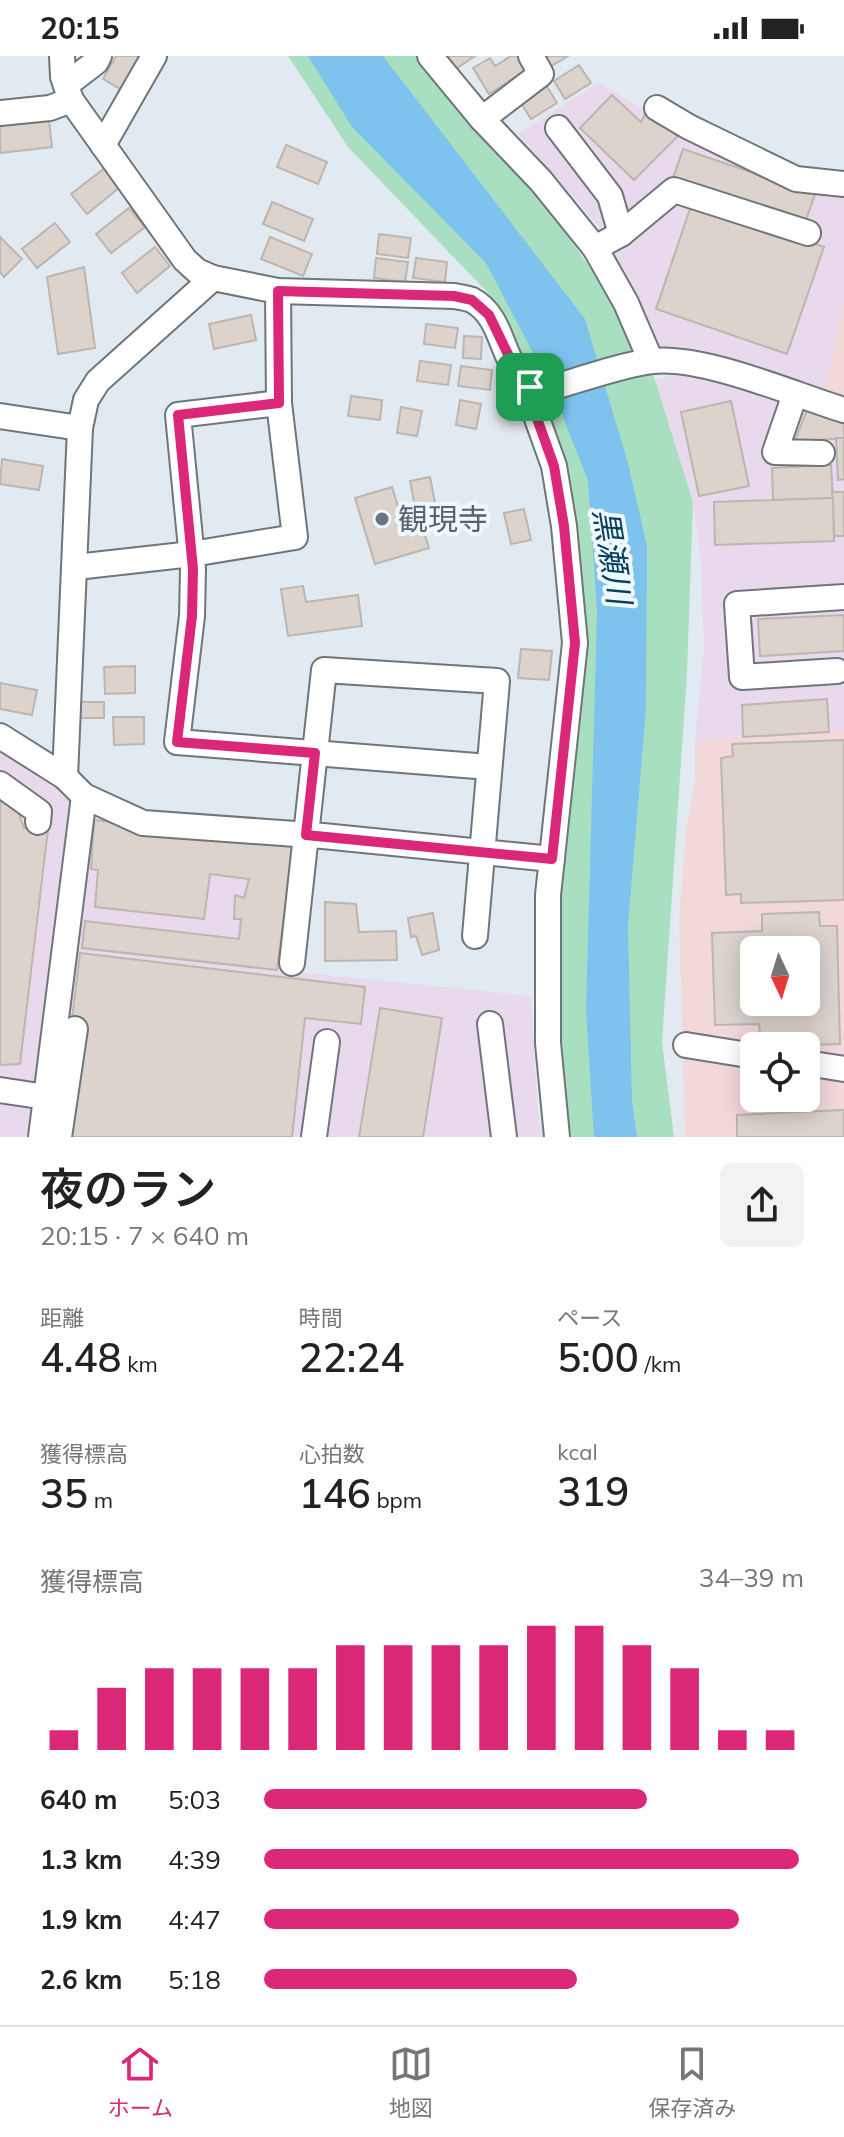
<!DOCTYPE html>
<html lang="ja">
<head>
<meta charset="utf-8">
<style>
  body { margin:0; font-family:Mulish,"Noto Sans JP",sans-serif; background:#f2f2f2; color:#222; height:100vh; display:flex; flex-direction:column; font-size:30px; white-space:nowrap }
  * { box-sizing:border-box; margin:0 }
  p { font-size:26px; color:#767676 }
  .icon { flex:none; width:44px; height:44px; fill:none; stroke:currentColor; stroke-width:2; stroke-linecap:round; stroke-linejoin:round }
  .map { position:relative; height:1081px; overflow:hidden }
  .details { display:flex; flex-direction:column; background:#fff; flex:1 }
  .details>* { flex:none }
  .needle { width:52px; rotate:176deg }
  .fabs { position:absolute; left:740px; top:880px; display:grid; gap:16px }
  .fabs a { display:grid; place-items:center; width:80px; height:80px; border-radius:12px; background:#fff; box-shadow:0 4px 20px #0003; font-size:40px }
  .pin { position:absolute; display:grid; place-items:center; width:68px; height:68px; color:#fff; margin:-34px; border-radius:16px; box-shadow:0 4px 12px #0006 }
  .round { display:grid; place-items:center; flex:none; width:84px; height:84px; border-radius:12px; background:#f2f2f2 }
  .head { display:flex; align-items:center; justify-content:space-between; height:136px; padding:0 40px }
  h1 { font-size:44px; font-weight:600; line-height:60px }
  .figures { display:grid; grid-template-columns:repeat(3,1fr); gap:12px; height:136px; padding:8px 40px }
  .figures div { display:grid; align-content:center }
  .figures b { font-size:40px; font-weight:600 }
  .figures small { font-size:22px; font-weight:400 }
  .figures p { font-size:22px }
  .chart { height:224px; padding:16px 40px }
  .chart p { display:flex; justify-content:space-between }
  .chart svg { width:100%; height:144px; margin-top:8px; stroke:#db2777; stroke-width:6 }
  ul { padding:0 40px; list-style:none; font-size:26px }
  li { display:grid; grid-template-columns:128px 96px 1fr; align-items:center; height:60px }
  li i { height:20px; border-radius:10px; background:#db2777 }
  .status { display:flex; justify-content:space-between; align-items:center; height:56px; padding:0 40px; background:#fff; direction:ltr }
  .status svg { height:22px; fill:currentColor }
  .tab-bar { display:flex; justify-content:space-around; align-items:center; height:112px; border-top:2px solid #e0e0e0; background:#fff; font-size:22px; color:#767676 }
  .tab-bar a { display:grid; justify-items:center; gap:4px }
  .tab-bar .active { color:#db2777 }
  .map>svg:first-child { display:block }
  .commercial { fill:#f3d8da; fill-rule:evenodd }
  .industrial { fill:#e9d9ec }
  .green { fill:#a9dfc1 }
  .water { fill:#7ec3ee }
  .building { fill:#dbd3cc; stroke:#bdb5af; stroke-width:2; fill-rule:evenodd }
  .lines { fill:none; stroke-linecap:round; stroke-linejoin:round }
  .minor-casing { stroke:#6e767c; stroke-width:28 }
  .minor { stroke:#fff; stroke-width:24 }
  .route-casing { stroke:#fff; stroke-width:16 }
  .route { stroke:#db2777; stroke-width:10 }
  .worship-dot { fill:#6b7280; stroke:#eff8ff; stroke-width:3 }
  .labels { text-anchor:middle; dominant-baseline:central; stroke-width:8; stroke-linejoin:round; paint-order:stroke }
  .worship-label { font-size:30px; fill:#5b616d; stroke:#eff8ff; text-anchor:start }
  .water-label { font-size:32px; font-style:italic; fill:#07415e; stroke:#eff8ff }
</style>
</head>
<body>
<div class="status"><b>20:15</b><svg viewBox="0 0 49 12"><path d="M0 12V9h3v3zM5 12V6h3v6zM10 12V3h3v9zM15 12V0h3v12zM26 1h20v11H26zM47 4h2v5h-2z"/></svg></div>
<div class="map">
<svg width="844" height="1081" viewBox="0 0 844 1081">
  <rect width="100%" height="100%" fill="#e2eaf1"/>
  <!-- commercial -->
  <g class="commercial">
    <polygon points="844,242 844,343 824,338"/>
    <path d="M844,675V1081H685L679,864L686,776L695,724V685ZM754,894H806V946H754ZM754,990H806V1042H754Z"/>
  </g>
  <!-- industrial -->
  <g class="industrial">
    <polygon points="599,27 683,76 844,133 844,241 824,338 738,307 683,292 652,295 625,224 599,171 518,78"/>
    <polygon points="676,318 699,320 740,331 844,366 844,675 695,685 704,590 701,510 693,446 655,324"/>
    <polygon points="0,690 140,770 294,785 277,914 531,940 537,1049 542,1081 0,1081"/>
  </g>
  <!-- green -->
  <polygon class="green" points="288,0 418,0 549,153 623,259 655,324 693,446 687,617 662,986 674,1081 561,1081 548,969 574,645 545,354 527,307 487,236 348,91"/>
  <!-- water -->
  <polygon class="water" points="308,0 383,0 585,263 628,407 647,490 646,653 628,870 632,1044 637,1081 594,1081 586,954 597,556 588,425 552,333 486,207 352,71"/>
  <!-- building -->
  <g class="building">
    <polygon points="116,0 143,0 124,35 103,23"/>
    <polygon points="445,0 475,0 454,14"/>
    <polygon points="511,0 517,0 526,14 489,38 473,12 490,2 495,10"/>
    <polygon points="543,0 568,0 550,11"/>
    <polygon points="579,9 591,27 565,43 554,25"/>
    <polygon points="546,29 557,47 531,63 520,45"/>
    <polygon points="612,39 641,66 645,58 678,80 634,124 580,72"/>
    <polygon points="49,64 52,91 0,97 0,69"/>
    <polygon points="286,89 327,106 318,128 277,111"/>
    <polygon points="683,93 815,138 804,170 672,125"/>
    <polygon points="105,112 120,131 87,158 71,138"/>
    <polygon points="272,146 313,163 304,185 263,168"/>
    <polygon points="692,147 824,191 787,298 656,253"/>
    <polygon points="129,152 145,171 111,197 96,178"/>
    <polygon points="55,167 70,186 37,212 22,193"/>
    <polygon points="379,178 411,182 408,202 377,198"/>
    <polygon points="0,181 22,203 4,221 0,216"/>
    <polygon points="270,181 312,198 303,220 261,203"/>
    <polygon points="155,191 170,210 137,237 122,217"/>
    <polygon points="376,202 408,206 405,226 374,222"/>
    <polygon points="416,202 447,206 445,226 413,222"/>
    <polygon points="84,211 95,292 58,298 47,221"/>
    <polygon points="251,259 256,284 214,293 209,268"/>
    <polygon points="426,268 458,272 455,292 424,288"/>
    <polygon points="464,280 482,281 481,303 463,302"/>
    <polygon points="420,305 451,309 448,329 417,325"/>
    <polygon points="461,310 492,314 490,334 458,330"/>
    <polygon points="351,340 382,344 380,364 348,360"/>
    <polygon points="460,344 481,348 476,373 456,369"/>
    <polygon points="731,345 749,430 699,440 681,356"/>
    <polygon points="401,351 422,355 417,380 397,377"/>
    <polygon points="807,354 844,366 844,382 794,386"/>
    <polygon points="836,382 844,382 844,423 838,424"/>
    <polygon points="2,403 43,410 39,434 0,428"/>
    <polygon points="831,409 833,442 773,444 772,412"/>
    <polygon points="430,421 436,452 416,456 410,425"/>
    <polygon points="392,431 406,475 422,470 429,492 375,508 355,442"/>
    <polygon points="832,436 844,436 844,480 834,480"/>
    <polygon points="833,442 834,485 715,489 714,446"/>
    <polygon points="524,453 531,484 511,488 504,457"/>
    <polygon points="303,530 306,546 358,539 362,570 288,580 281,533"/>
    <polygon points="844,559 844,595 760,600 758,563"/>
    <polygon points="521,593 552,595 549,624 518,622"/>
    <polygon points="135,610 135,637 105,638 104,611"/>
    <polygon points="0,627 37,634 32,659 0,653"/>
    <polygon points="827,643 829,676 743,681 742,649"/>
    <rect x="75" y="646" width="29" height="16"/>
    <polygon points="113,661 144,661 144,688 114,689"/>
    <polygon points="844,684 844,844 741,847 741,838 726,839 721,702 733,700 732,688"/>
    <polygon points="0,743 14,745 24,772 48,773 20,1008 0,1009"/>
    <polygon points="94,764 294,785 277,914 82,892 85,865 239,883 241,863 234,863 235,839 244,842 249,823 210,818 204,863 95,851 98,814 91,813"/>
    <polygon points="325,846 356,848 359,876 396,875 397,904 325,905"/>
    <path d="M819,856L820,870H837L840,988L773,990V979H760L759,968L715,969L712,877L762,875V858ZM754,894H806V946H754Z"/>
    <polygon points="433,857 439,894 422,899 416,880 411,881 408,862"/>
    <polygon points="80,897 365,931 361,968 305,962 292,1081 70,1081 86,965 72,963"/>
    <polygon points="380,952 442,962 423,1081 359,1081"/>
    <polygon points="841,1054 844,1054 844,1081 737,1081 737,1059"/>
  </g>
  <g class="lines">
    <defs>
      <g id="minor">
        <path d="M62,0L63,21L71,44L185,204L197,215L213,222L278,235L454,240C459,241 467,242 472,244C511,265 497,324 545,334C576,325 623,308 653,305C705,300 792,338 844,354"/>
        <polyline points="430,0 482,63 541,125 595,192 626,247 651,305"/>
        <polyline points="66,29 96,6 99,0"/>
        <polyline points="657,52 689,71 796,123 844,128"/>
        <polyline points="0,57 50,52 71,44"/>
        <polyline points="482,63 541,18 531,0"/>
        <polyline points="558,72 610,140 621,178"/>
        <polyline points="103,89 154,0"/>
        <polyline points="595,192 621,178 674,134 808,177"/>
        <polyline points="530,331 534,354 554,410 564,470 575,587 548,839 548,987 557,1081"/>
        <polyline points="795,338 775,396 822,397"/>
        <polyline points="279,347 178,359 193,513 192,560 177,686 489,711"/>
        <polyline points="0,360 80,372"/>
        <polyline points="76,511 192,498 295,481 279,347 278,235"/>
        <polyline points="837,615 742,621 737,548 844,541"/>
        <polyline points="0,680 65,721 84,740 143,767 323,780 552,803"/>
        <polyline points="65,721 80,372 86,344 98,325 213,222"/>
        <polyline points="0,728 39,756 38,766"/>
        <polyline points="292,907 324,614 497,625 475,880"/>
        <polyline points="490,968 504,1081"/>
        <polyline points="686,989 754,1000"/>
        <polyline points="806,1007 844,1013"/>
        <polyline points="0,1034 46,1041"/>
        <polyline points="41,1081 84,740"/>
        <polyline points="59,1081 75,973"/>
        <polyline points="314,1081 327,986"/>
      </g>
    </defs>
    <!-- minor casing -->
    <use href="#minor" class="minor-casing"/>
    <!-- minor -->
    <use href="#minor" class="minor"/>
  </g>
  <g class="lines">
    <defs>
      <polygon id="route" points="278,235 454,240 472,244 489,259 517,317 530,331 534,354 554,410 564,470 575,587 552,803 306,779 315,697 177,686 192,560 193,513 178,359 279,347"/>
    </defs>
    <!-- route casing -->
    <use href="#route" class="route-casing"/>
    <!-- route -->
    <use href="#route" class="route"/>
  </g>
  <!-- markers -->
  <circle class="worship-dot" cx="382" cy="463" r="8"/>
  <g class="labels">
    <!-- worship labels -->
    <g class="worship-label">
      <text x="398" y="463">観現寺</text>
    </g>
    <!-- water labels -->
    <g class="water-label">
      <text transform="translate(613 500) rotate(81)">黒瀬川</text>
    </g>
  </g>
</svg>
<div class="fabs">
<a><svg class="needle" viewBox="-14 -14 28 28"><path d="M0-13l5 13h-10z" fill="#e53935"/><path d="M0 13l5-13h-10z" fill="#767676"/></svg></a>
<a><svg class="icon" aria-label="locate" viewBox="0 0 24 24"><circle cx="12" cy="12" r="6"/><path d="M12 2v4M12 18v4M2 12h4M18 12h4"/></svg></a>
</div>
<div class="pin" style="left:530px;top:331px;background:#1e9e55"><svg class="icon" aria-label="arrive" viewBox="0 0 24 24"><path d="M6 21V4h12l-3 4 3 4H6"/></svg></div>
</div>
<section class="details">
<div class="head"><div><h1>夜のラン</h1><p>20:15 · 7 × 640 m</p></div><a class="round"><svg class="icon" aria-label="share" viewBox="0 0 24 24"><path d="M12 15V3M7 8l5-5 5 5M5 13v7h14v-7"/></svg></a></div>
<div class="figures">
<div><p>距離</p><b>4.48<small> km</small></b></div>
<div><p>時間</p><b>22:24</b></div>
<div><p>ペース</p><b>5:00<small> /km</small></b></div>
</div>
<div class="figures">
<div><p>獲得標高</p><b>35<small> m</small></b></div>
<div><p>心拍数</p><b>146<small> bpm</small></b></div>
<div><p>kcal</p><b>319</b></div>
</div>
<div class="chart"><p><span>獲得標高</span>34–39 m</p>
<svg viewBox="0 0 160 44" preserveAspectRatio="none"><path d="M5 44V38M15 44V25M25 44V19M35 44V19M45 44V19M55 44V19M65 44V12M75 44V12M85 44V12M95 44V12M105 44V6M115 44V6M125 44V12M135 44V19M145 44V38M155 44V38"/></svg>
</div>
<ul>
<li><b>640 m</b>5:03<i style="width:71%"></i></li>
<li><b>1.3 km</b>4:39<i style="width:99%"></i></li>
<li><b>1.9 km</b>4:47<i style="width:88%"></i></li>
<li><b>2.6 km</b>5:18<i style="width:58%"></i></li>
</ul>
</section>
<nav class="tab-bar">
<a class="active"><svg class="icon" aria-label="home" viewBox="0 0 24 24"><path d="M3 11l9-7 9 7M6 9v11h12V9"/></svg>ホーム</a>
<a><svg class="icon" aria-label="map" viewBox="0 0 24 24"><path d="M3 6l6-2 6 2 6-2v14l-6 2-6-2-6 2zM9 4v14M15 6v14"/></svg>地図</a>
<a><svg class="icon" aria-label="saved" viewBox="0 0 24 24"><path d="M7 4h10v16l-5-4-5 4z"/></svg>保存済み</a>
</nav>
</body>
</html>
